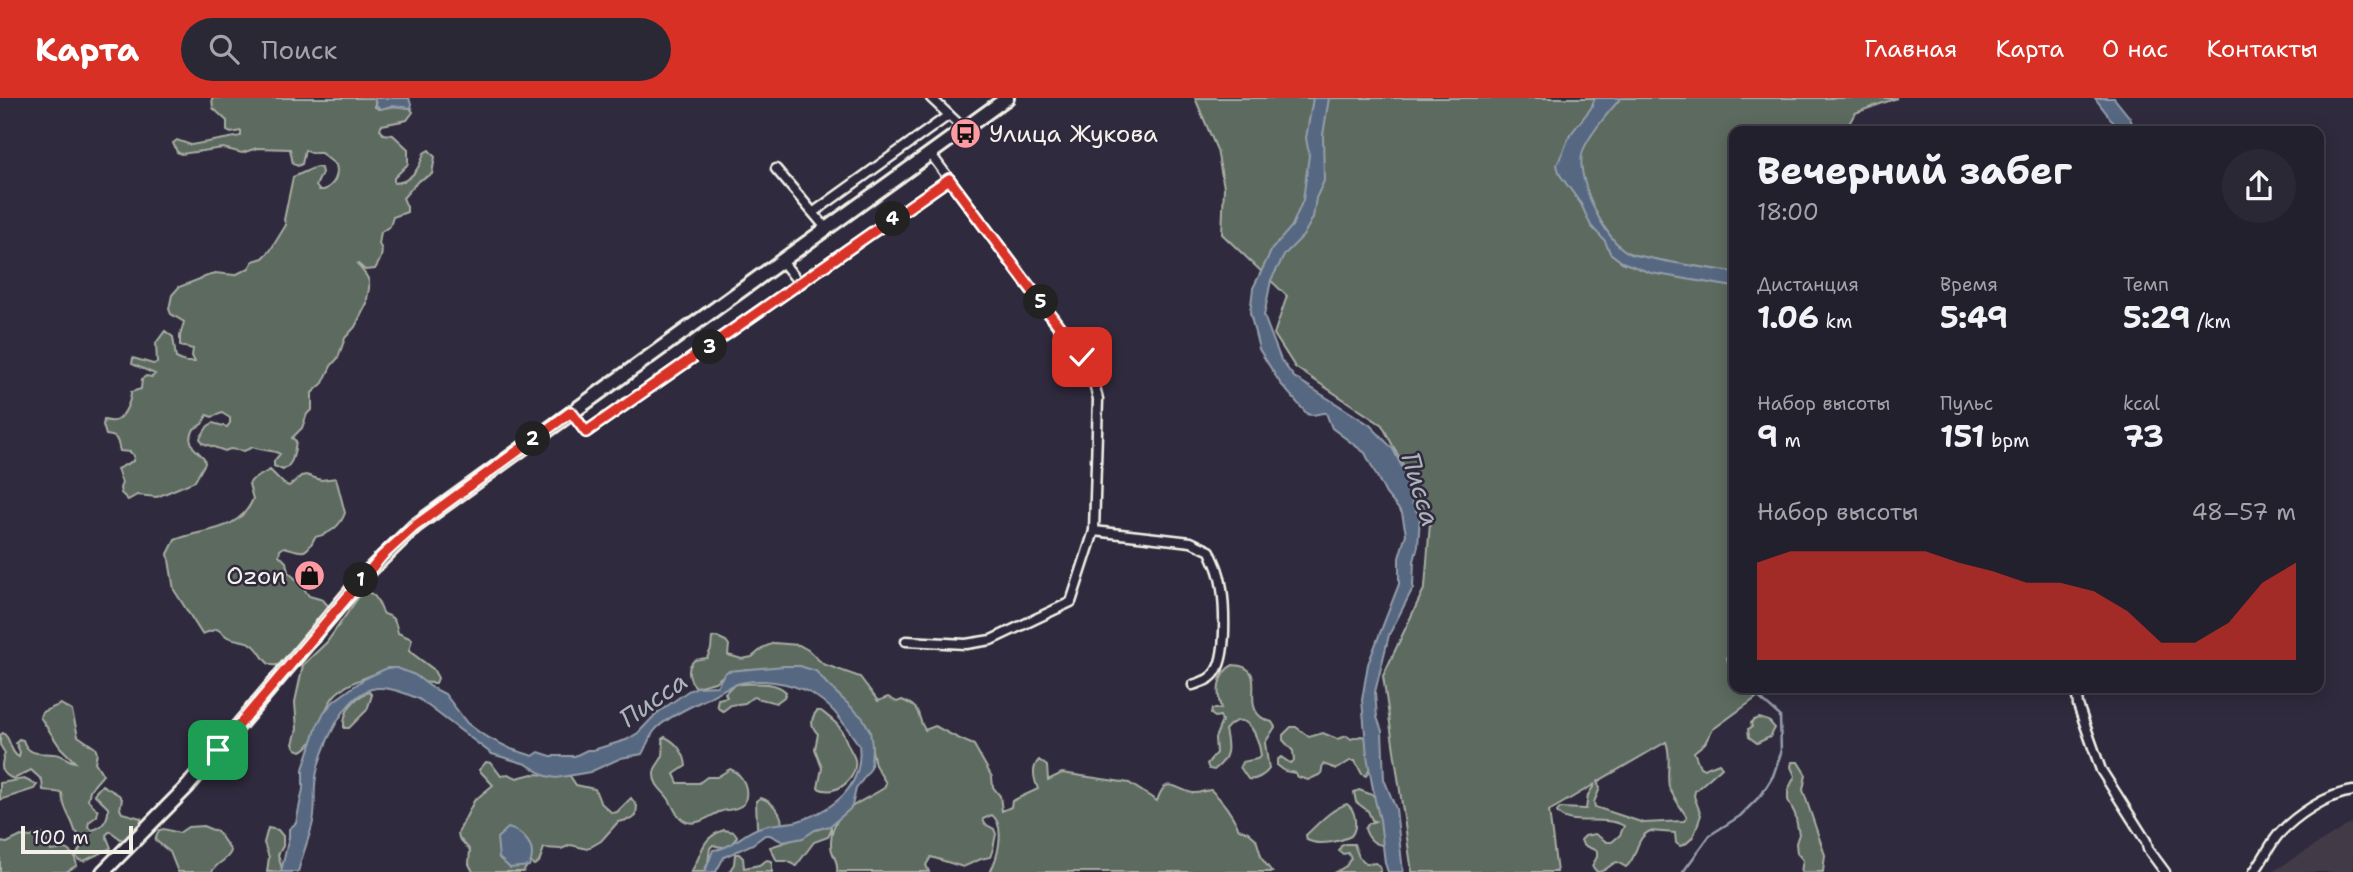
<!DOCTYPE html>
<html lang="ru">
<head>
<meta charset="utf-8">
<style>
  body { margin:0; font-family:"Shantell Sans",sans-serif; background:#2b2836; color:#f1f3f6; height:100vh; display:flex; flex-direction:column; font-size:26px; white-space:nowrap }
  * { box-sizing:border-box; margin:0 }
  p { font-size:23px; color:#a3a3aa }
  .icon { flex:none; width:38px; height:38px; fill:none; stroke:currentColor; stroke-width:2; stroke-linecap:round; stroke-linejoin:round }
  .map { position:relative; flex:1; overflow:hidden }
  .side { position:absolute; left:1729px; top:28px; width:595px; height:567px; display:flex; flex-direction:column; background:#23202e; border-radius:14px; box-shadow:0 4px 18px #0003,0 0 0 2px #403e4a }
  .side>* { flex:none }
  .scale { position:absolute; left:21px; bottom:18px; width:112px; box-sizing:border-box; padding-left:7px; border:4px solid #f4f1e8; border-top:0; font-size:19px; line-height:24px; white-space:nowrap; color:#f4f1e8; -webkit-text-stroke:5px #2f2a3d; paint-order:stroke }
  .pin { position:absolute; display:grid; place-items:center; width:60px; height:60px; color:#fff; margin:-30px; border-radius:14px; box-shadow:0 4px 10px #0006 }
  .km { position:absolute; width:35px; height:35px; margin:-18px; border-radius:50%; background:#222; color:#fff; font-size:19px; line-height:35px; text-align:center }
  .round { display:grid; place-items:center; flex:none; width:74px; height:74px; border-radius:37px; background:#2b2836 }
  .overview { display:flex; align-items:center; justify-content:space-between; height:119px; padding:0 28px }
  h1 { font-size:38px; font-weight:700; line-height:52px }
  .figures { display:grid; grid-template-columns:repeat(3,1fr); gap:10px; height:119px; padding:7px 28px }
  .figures div { display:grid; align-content:center }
  .figures b { font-size:30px; font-weight:700 }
  .figures small { font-size:19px; font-weight:400 }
  .figures p { font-size:19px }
  .chart { height:196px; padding:14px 28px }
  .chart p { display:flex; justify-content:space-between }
  .chart svg { width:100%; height:126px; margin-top:7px; fill:#d93025; opacity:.7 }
  header { display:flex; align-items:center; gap:42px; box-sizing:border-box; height:98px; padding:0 35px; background:#d93025; color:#fff }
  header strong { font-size:33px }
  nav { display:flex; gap:38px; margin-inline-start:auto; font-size:24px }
  .search { width:490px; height:63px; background:#2b2836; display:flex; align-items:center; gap:18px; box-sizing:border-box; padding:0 24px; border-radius:38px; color:#a3a3aa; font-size:26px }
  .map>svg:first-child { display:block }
  .built { fill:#433a47 }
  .green { fill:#5c6a5f; stroke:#a8aea4; stroke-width:2; fill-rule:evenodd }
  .water { fill:#566781; stroke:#959eaa; stroke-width:2 }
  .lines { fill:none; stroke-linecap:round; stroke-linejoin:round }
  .stream { stroke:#959eaa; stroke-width:2.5 }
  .minor-casing { stroke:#f4f1e8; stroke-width:13 }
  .primary-casing { stroke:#f4f1e8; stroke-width:18 }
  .minor { stroke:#2f2a3d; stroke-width:8 }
  .primary { stroke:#2f2a3d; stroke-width:12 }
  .route-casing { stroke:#fff; stroke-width:14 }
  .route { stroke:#d93025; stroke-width:9 }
  .labels { text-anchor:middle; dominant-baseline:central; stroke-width:5; stroke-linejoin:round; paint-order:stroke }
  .poi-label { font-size:24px; fill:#f4f1e8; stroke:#2f2a3d; text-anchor:start }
  .water-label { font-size:26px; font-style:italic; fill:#adb3ba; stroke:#2f2a3d }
</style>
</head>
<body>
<header>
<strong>Карта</strong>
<div class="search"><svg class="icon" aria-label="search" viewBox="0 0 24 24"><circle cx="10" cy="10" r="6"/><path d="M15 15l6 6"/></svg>Поиск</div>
<nav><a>Главная</a><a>Карта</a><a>О нас</a><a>Контакты</a></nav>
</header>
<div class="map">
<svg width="2353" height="774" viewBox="0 0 2353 774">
  <rect width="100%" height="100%" fill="#2f2a3d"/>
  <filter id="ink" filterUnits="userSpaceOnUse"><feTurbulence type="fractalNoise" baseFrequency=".0143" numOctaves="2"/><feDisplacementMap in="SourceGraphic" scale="14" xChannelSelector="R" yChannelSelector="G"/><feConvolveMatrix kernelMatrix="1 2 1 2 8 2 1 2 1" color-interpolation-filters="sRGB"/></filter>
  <g filter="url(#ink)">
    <!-- built -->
    <polygon class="built" points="2353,724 2353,774 2272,774 2311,750"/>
    <!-- green -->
    <g class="green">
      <path d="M212,0H375V9L379,11L395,8L410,10L413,14L407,22L382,27L380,31L383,36L393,37L408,51V66L394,80V85C411,85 420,69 424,55L429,52L435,59L432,76L418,83L403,100L407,109V114L393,119L390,128L381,134L379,146C385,154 380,163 375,171L365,172L357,165C360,171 366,175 368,181C372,189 366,197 367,205L355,229L345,240L338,260L331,268L323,285L312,295V311L307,316L302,330L292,340L296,343C294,356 294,365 283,372L274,368V363L280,356C271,351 260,353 253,349L244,353L230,351L225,353L202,345L200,340L208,328L213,325L227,329L230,325V320L222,315L212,319L207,317L202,326L194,331L190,340L193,349L204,360L205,365L195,383L157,399L137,397L128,402L121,395L120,390L122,385L117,371L133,363L134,358L130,354L120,353C117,343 119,338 106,337L103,327L104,322C108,323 114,324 117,322C125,318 131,302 131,294L141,291L142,281L146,278L152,279L155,276L132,266L133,260L153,266L157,265L156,245L165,233L173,239L176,260L185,264H195L192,258L193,251L180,248V238L184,224L171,216L169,211L172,197L179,189L215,175L235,177L249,170L253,163L263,160L270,153L286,127L284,122L293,79L316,69L321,70L322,75L316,88L319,92H324C334,87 339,78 336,67L321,55H311L305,52L302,66L298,68L293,66L290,51L257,50L242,55L223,50L181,56L177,54L173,45L177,42L191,47L241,38V33L231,35L227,33V23L213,10Z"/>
      <path d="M1195,0H1897L1855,15L1845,33H1734V530L1727,559L1734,590H1743L1756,600L1712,632L1705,645L1694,654L1700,669L1704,671L1719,665L1722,669L1695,693L1694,698L1701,717C1696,730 1695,744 1680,748L1676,745L1675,735L1650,733C1634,741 1638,760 1626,769L1617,764C1609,766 1607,774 1597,774L1592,768L1597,759V753L1583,747L1581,742L1585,738L1595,736L1607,744H1612L1620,737L1624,728C1606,716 1567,730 1557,714L1560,710L1586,711L1588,697L1595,686L1549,713L1557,774H1412L1383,578L1425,489L1430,425L1410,380L1382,327L1295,269L1274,236L1287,198L1222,136L1224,89L1217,52ZM1666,644C1672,658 1666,674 1669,689C1670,693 1684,715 1687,719L1684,723L1644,725L1595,709L1594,704L1600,690L1597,684Z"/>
      <path d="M270,372L284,386L289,388L301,378L306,377L321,382L336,380L345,415C340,429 330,436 315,439C305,460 301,453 284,449L280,452L279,457L286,464L288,474L299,484L309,498L323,502L330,510L285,564C264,575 265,556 253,547C245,541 233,543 226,538C223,535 220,533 217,531L202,536L174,492L168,456L175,442C203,430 239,435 253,401L249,386L252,382Z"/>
      <path d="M365,494C378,495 378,507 384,516C395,519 396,525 398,535L412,541L409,553L433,571L438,580L436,585L416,584L385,572C370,578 346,585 335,597C320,613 321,643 301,653L296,651L293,646L297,631L295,604L303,567L327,544L360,497Z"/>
      <path d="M717,539L726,543L729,547L728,557L742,561L752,559L764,549L774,545L799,547L808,552L823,566L860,579L878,603L888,599L897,604L902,602C924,611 915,616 925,632L935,628C948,635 960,642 974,647L992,679L993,689L1000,698L1002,713L1011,709L1012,703L1038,691C1034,681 1031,670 1039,662L1047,668L1048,682L1062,675L1129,685L1157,703C1166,676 1174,691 1193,695C1199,696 1205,692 1211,692C1223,703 1232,716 1239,731L1248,734L1256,741L1262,761L1272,774H990C998,760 1006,728 992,717L983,721L985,726L994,731L996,736C994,744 994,751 990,759L981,761L963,769L931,759L926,767L929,774H837C839,761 831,758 831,747C830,711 860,706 884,690L886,685L875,667L871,647L829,601L751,572L746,571L723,578L715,584L696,589C689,583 685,569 695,562C695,562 705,560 707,560L711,551L712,540Z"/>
      <path d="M1233,567C1275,569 1232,614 1272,624L1275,629L1265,645L1269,671C1265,677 1255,683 1248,681L1240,669L1242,664L1257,661L1261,658C1259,639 1246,607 1225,632C1229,650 1230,660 1214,672L1209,671L1207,666L1216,655L1215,640L1222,623L1220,618L1215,619L1211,616L1212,611H1221C1217,597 1216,575 1233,567Z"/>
      <path d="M737,586C752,586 775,582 786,594L784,599L776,605L753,599L745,605L731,607L723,613L719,611L717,606L718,601L727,599L725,595L732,588Z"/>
      <path d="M369,594L372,597L367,612L349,630H344C343,613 353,600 369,594Z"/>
      <path d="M61,606L72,613L78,638L95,650L97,655L95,664L103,677L90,692L88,702L98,713L97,718L89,724L88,729L92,732C103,730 109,720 108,710L94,696L102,687L119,697L122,701L120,711L122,715L141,720C141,731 132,738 122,742L110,733L106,737L111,750L84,763L79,762L76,758L83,745V740L75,733C71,718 63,713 62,695L43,692L42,682L31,672L14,681C0,676 0,668 5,655L0,647V637L3,635C12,641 9,654 19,659L20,654L16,645L19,641L23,642C29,661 44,653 59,657C65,659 68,663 75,664L60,649L40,619L42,614Z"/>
      <path d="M817,613H821C838,626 840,627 848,647C850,652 854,657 855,662C858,682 835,699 818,690L822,670L815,651L818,636C811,629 810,621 817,613Z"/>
      <polygon points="1759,620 1769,623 1775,630 1770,639 1757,645 1749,639 1748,631 1752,629 1751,625 1754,622"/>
      <path d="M1291,629H1296L1309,639L1323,635L1337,641L1347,638L1351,641L1361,638L1366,639C1368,652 1374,667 1366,678L1362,676L1355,663H1350L1337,671L1323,666L1321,676L1308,682L1298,679L1295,675L1285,673L1277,667V662L1281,659L1290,665L1294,663L1293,653L1283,642V637Z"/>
      <path d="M665,639C676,644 685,655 686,668L674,676L678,685H699L707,679H717L730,671C744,677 750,692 744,706C733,714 730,710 719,714C708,719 694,730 683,722C674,716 674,708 668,700C662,692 654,687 654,677C653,668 661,665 663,657C664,652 663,646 662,641Z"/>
      <polygon points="486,664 491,665 501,678 508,676 517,680 532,676 570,678 576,687 595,691 600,704 612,715 617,714 631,700 637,708 636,718 632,721 618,724 601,743 587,751 571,747 561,751 544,750 539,764 534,767 530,764 523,774 473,774 469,766 470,752 459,740 458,735 474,703 493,687 479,672"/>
      <polygon points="1792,664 1798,664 1806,677 1803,692 1825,757 1823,774 1801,774 1803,762 1797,755 1796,745 1799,736 1795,716 1788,702 1788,692 1795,678 1791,669"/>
      <polygon points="24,681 37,687 34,691 0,702 0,685"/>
      <path d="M1359,692L1375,698L1386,745L1382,747C1373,746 1368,740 1365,731L1368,726L1375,723L1372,722L1368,713L1356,704L1354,694Z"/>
      <path d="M760,700C771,702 785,717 781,729L774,736L764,735L757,729L756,703Z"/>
      <path d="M1347,706C1356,712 1358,730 1351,738C1339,744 1319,748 1307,742L1306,737C1318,726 1331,711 1347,706Z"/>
      <polygon points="831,723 831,733 828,739 814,744 796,768 787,763 777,763 770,749 801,739 809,733 819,731"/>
      <path d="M203,728L218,734L231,753C228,763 216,764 212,774H178L170,754L155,742L159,732L164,731L179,735L188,729Z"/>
      <polygon points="268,730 278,732 283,738 283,748 278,757 283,774 267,774 269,759 264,745"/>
      <path d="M724,732L734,734L737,738C732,750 724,751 713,747L710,750L708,765L704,774H691C703,756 700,740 724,732Z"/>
      <polygon points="40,735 45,738 51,753 66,751 74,757 77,767 66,774 0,774 0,744 7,745 21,738 31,739"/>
      <polygon points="1346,746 1354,746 1359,759 1367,766 1376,765 1380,768 1381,774 1336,774 1346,768 1351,760 1348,755 1343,756 1339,753 1341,748"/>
      <polygon points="735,756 739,756 743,760 744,770 759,767 767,762 772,763 772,774 729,774 734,766"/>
    </g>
    <!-- water -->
    <g class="water">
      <polygon points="374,0 409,0 412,10 391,8 381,11 377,8"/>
      <path d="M1313,0H1329L1323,37L1324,83L1316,100L1313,120L1303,138L1285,156L1271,182L1264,218L1281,262L1294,279L1370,327L1393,351L1410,385L1412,405L1420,419L1418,448L1414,463L1413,490L1389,537L1375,594L1377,619L1382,633L1384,681L1396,711L1403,774H1388L1385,765L1380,722L1375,702L1367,658L1362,602L1368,566L1399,486V460L1406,436L1402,415L1386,396L1365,355L1332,330L1326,315C1319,314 1314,319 1307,316L1280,285L1259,251L1250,215L1253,190L1258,180L1272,151L1292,128L1303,102L1309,57L1306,40Z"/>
      <path d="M1595,0H1621C1610,12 1584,43 1582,57C1577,83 1605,143 1629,155C1635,158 1643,158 1650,160C1678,166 1706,170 1734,174V189L1651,175L1622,164L1610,155L1605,143L1591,128L1581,106L1560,77L1557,67L1570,37L1591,10Z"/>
      <polygon points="2095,0 2114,0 2130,20 2135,33 2120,33"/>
      <path d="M784,568H800L816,573L827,586L863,620L870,633L872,647L871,670L856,691L852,708L849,712L830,728L815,732L803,740L783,744L770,737H765L753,746L724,759L716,774H705L713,752C732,751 743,734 761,729C773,725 786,726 798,723C835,711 864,688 859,647C845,628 835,609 812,596C791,584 757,579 734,587C722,591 711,599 700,604C686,611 670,618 658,629C649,637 648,646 642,656L621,660L590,674L556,680L546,678L526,666L492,656L419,601C407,596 391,589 377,590C345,593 320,652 316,679C313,695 317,712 312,728C308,743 302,758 298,774H281L289,739V731L296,725L303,691V671L317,628L324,614L334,603L364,581L387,570H397L415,577L431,589L445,596L467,625L483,637L511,651L533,658L539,654L551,658H575L587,652H593L626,642L638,635L656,616L688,593L697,589L717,588L724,576L728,573Z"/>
      <path d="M508,730C525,734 538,751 529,768L510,770L499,760L497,740Z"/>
    </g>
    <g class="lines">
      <!-- stream -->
      <g class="stream">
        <polyline points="1734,527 1731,553 1734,571"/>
        <polyline points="1683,774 1710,737 1740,718 1762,696 1773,678 1781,655 1780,618 1748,590"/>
      </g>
      <defs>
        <g id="minor">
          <polyline points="931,0 949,17"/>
          <polyline points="776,71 826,130"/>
          <polyline points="814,114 949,17 964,31"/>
          <polyline points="781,162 800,186"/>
          <polyline points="571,314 586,334 949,81"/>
          <path d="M1094,433L1191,444L1210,453C1212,459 1216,466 1218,473C1225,494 1228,555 1216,573C1211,582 1201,584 1193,587"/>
          <polyline points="906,543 966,546 991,542 1071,504 1094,433 1098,301 1091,273 930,55"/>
          <polyline points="2076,590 2078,607 2101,672 2146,743 2148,751 2165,774"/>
          <path d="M2254,774C2263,762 2269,748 2278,737C2295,718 2327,696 2353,693"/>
        </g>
        <polyline id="primary" points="103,774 187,689 364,478 415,428 1007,0"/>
      </defs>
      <!-- minor casing -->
      <use href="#minor" class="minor-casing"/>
      <!-- primary casing -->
      <use href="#primary" class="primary-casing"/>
      <!-- minor -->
      <use href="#minor" class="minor"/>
      <!-- primary -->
      <use href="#primary" class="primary"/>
    </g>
  </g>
  <g class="lines" filter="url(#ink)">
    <defs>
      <polyline id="route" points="218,652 382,458 415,428 571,314 586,334 949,81 1082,259"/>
    </defs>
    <!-- route casing -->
    <use href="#route" class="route-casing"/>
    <!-- route -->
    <use href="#route" class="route"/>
  </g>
  <!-- icons -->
  <defs>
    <symbol id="bus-disc" viewBox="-11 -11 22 22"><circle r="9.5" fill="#ff9aa2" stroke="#2f2a3d"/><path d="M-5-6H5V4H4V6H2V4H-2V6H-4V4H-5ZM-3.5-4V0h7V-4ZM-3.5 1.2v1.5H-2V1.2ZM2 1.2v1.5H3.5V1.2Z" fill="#111"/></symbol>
    <symbol id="shop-disc" viewBox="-11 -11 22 22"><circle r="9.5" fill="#ff9aa2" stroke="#2f2a3d"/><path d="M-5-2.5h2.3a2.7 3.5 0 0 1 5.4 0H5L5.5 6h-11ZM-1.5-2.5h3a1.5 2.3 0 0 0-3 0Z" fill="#111"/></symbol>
  </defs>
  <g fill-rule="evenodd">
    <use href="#bus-disc" x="948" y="18" width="35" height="35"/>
    <use href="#shop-disc" x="292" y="460" width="35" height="35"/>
  </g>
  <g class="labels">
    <!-- poi labels -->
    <g class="poi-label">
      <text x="989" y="36">Улица Жукова</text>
      <text x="286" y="478" text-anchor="end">Ozon</text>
    </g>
    <!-- water labels -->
    <g class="water-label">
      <text transform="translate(1421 391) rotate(73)">Писса</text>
      <text transform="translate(653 601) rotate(-35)">Писса</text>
    </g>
  </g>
</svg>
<div class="scale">100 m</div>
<div class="pin" style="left:218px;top:652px;background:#1e9e55"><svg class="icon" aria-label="arrive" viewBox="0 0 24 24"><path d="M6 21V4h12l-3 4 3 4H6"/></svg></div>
<div class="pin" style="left:1082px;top:259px;background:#d93025"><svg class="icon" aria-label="check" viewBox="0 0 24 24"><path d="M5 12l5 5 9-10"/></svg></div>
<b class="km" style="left:361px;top:482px">1</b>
<b class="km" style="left:533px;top:341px">2</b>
<b class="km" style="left:710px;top:249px">3</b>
<b class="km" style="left:893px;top:121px">4</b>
<b class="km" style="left:1041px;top:204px">5</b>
<section class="side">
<div class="overview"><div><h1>Вечерний забег</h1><p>18:00</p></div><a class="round"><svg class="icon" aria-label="share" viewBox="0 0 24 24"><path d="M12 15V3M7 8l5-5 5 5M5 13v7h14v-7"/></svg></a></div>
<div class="figures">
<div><p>Дистанция</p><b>1.06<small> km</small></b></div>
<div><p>Время</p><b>5:49</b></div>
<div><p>Темп</p><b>5:29<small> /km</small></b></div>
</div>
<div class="figures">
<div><p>Набор высоты</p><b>9<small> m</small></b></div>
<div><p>Пульс</p><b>151<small> bpm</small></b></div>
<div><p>kcal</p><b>73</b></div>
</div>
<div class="chart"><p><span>Набор высоты</span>48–57 m</p>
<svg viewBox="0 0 160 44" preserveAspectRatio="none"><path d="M0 44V10L10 6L20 6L30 6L40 6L50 6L60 10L70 13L80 17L90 17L100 20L110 27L120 38L130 38L140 31L150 17L160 10V44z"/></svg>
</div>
</section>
</div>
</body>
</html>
